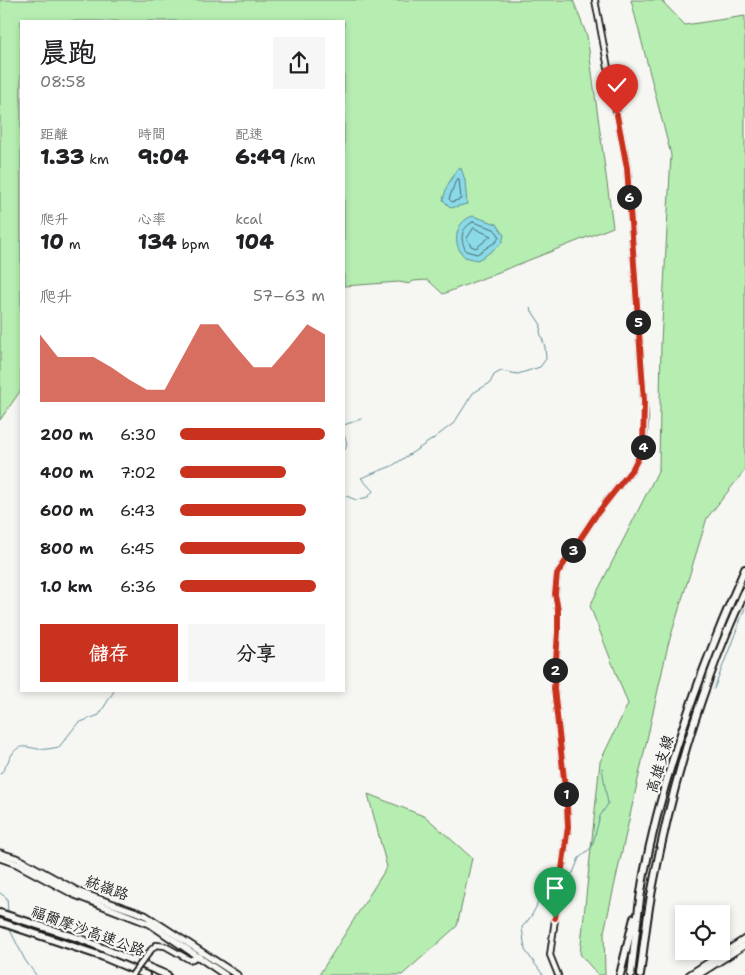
<!DOCTYPE html>
<html lang="zh-TW">
<head>
<meta charset="utf-8">
<style>
  body { margin:0; font-family:"Shantell Sans","LXGW WenKai TC",sans-serif; background:#f6f6f6; color:#202124; height:100vh; display:flex; flex-direction:column; font-size:19px; white-space:nowrap }
  * { box-sizing:border-box; margin:0 }
  p { font-size:16px; color:#757577 }
  .icon { flex:none; width:28px; height:28px; fill:none; stroke:currentColor; stroke-width:2; stroke-linecap:round; stroke-linejoin:round }
  .map { position:relative; flex:1; overflow:hidden }
  .details { position:absolute; left:20px; top:20px; width:325px; height:672px; display:flex; flex-direction:column; background:#fff; border-radius:0px; box-shadow:0 2px 8px #0003 }
  .details>* { flex:none }
  .fabs { position:absolute; left:675px; top:905px; display:grid; gap:10px }
  .fabs a { display:grid; place-items:center; width:55px; height:55px; border-radius:0px; background:#fff; box-shadow:0 2px 8px #0003; font-size:25px }
  .pin { position:absolute; display:grid; place-items:center; width:42px; height:42px; color:#fff; margin:-51px -21px; border-radius:50% 50% 50% 0; rotate:-45deg; box-shadow:0 0 5px #0007 }
  .pin .icon { rotate:45deg }
  .km { position:absolute; width:25px; height:25px; margin:-12px; border-radius:50%; background:#222; color:#fff; font-size:14px; line-height:25px; text-align:center }
  .round { display:grid; place-items:center; flex:none; width:52px; height:52px; border-radius:0px; background:#f6f6f6 }
  .head { display:flex; align-items:center; justify-content:space-between; height:85px; padding:0 20px }
  h1 { font-size:28px; font-weight:800; line-height:38px }
  .metrics { display:grid; grid-template-columns:repeat(3,1fr); gap:8px; height:85px; padding:5px 20px }
  .metrics div { display:grid; align-content:center }
  .metrics b { font-size:21px; font-weight:800 }
  .metrics small { font-size:14px; font-weight:400 }
  .metrics p { font-size:14px }
  .chart { height:140px; padding:10px 20px }
  .chart p { display:flex; justify-content:space-between }
  .chart svg { width:100%; height:90px; margin-top:5px; fill:#c8321e; opacity:.7 }
  .action { display:flex; gap:10px; margin-top:auto; padding:10px 20px }
  .action a { flex:1; height:58px; border-radius:0px; background:#c8321e; color:#fff; font-size:20px; font-weight:800; line-height:58px; text-align:center }
  .action a+a { background:#f6f6f6; color:#202124 }
  ul { padding:0 20px; list-style:none; font-size:16px }
  li { display:grid; grid-template-columns:80px 60px 1fr; align-items:center; height:38px }
  li i { height:12px; border-radius:6px; background:#c8321e }
  .map>svg:first-child { display:block }
  .green { fill:#b6eeb1; stroke:#698566 }
  .water { fill:#8bdae7; stroke:#5f8e96 }
  .lines { fill:none; stroke-linecap:round; stroke-linejoin:round }
  .shore { stroke:#48686d; stroke-width:1 }
  .stream { stroke:#5f8e96; stroke-width:1 }
  .minor-casing { stroke:#1c1c1c; stroke-width:8 }
  .major-casing { stroke:#1c1c1c; stroke-width:9 }
  .highway-casing { stroke:#1c1c1c; stroke-width:10 }
  .minor { stroke:#f6f6f2; stroke-width:4.5 }
  .major { stroke:#f6f6f2; stroke-width:5.5 }
  .highway { stroke:#f6f6f2; stroke-width:6 }
  .minor-bridge-casing { stroke:#1c1c1c; stroke-width:8; stroke-linecap:butt }
  .minor-bridge { stroke:#f6f6f2; stroke-width:4.5 }
  .route-casing { stroke:#fff; stroke-width:10 }
  .route { stroke:#c8321e; stroke-width:6 }
  .labels { text-anchor:middle; dominant-baseline:central; stroke-width:4.5; stroke-linejoin:round; paint-order:stroke }
  .street-label { font-size:15px; fill:#1c1c1c; stroke:#f6f6f2 }
</style>
</head>
<body>
<div class="map">
<svg width="745" height="975" viewBox="0 0 745 975">
  <rect width="100%" height="100%" fill="#f6f6f2"/>
  <filter id="ink" filterUnits="userSpaceOnUse"><feTurbulence type="fractalNoise" baseFrequency=".02" numOctaves="2"/><feDisplacementMap in="SourceGraphic" scale="10" xChannelSelector="R" yChannelSelector="G"/><feConvolveMatrix kernelMatrix="1 2 1 2 8 2 1 2 1" color-interpolation-filters="sRGB"/></filter>
  <g filter="url(#ink)">
    <!-- green -->
    <g class="green">
      <polygon points="0,0 573,0 587,36 613,227 443,294 428,280 413,281 410,284 399,282 344,286 344,21 21,21 21,390 0,420"/>
      <polygon points="631,0 661,0 685,25 745,16 745,470 707,518 668,645 604,932 605,975 598,975 580,954 600,762 628,704 590,606 659,469 661,342 671,155"/>
      <polygon points="368,794 426,817 472,858 457,926 402,975 319,975 387,867"/>
    </g>
    <!-- water -->
    <g class="water">
      <polygon points="458,168 461,168 465,180 467,204 451,208 443,200 447,186"/>
      <path d="M473,216L497,224L504,235L502,243L485,256L477,260L465,257C451,245 455,221 473,216Z"/>
    </g>
    <g class="lines">
      <!-- shore -->
      <g class="shore">
        <polygon points="459,179 461,199 452,202 449,199 456,180"/>
        <path d="M473,222L494,229L499,235L497,241L477,254L466,251C460,239 460,229 473,222Z"/>
        <polygon points="474,228 491,236 476,248 471,246 467,239"/>
      </g>
      <!-- stream -->
      <g class="stream">
        <polyline points="344,425 361,419"/>
        <path d="M344,435C347,441 348,446 344,451"/>
        <polyline points="344,495 356,500 368,497 373,491 361,478 392,466 433,439 454,423 473,393 490,383 494,375 501,371 518,374 540,367 546,359 545,347 540,332 541,325 530,308"/>
        <polyline points="714,689 745,608"/>
        <path d="M0,774C7,767 7,761 13,753C20,743 29,748 39,749C45,750 53,748 59,747L78,723L99,715L114,691"/>
        <polyline points="564,878 573,873 579,858 592,847 600,816 608,804 602,768"/>
        <polyline points="0,893 7,898 8,912"/>
        <polyline points="9,928 25,960 36,975"/>
        <path d="M543,975L525,950L522,927C534,915 539,903 542,887L560,879"/>
      </g>
      <defs>
        <g id="minor">
          <polyline points="151,950 156,945 165,946 190,960 199,956"/>
          <polyline points="558,975 550,955 568,827 567,806 554,688 558,632 558,611 555,595 557,574 596,515 633,468 643,449 645,417 627,167 595,0"/>
        </g>
        <g id="major">
          <polyline points="0,853 19,859 79,892 145,915 237,975"/>
          <polyline points="0,858 17,864 75,895 150,924 225,975"/>
          <polyline points="689,975 745,939"/>
          <polyline points="698,975 745,945"/>
        </g>
        <g id="highway">
          <polyline points="0,913 81,939 167,975"/>
          <polyline points="0,922 101,956 146,975"/>
          <polyline points="620,975 634,918"/>
          <path d="M631,975C635,941 638,907 644,874C664,769 702,666 745,569"/>
          <path d="M640,975C644,945 647,914 653,885C672,785 702,684 745,591"/>
        </g>
      </defs>
      <!-- minor casing -->
      <use href="#minor" class="minor-casing"/>
      <!-- major casing -->
      <use href="#major" class="major-casing"/>
      <!-- highway casing -->
      <use href="#highway" class="highway-casing"/>
      <!-- minor -->
      <use href="#minor" class="minor"/>
      <!-- major -->
      <use href="#major" class="major"/>
      <!-- highway -->
      <use href="#highway" class="highway"/>
      <defs>
        <polyline id="minor-bridge" points="132,975 151,950"/>
      </defs>
      <!-- minor-bridge casing -->
      <use href="#minor-bridge" class="minor-bridge-casing"/>
      <!-- minor-bridge -->
      <use href="#minor-bridge" class="minor-bridge"/>
    </g>
  </g>
  <g class="lines" filter="url(#ink)">
    <defs>
      <polyline id="route" points="555,918 568,827 567,806 554,688 558,632 558,610 555,594 557,574 596,515 633,468 643,449 644,401 627,168 617,115"/>
    </defs>
    <!-- route casing -->
    <use href="#route" class="route-casing"/>
    <!-- route -->
    <use href="#route" class="route"/>
  </g>
  <g class="labels">
    <!-- street labels -->
    <g class="street-label">
      <text transform="translate(660 764) rotate(-73)">高雄支線</text>
      <text transform="translate(107 888) rotate(20)">統嶺路</text>
      <text transform="translate(88 931) rotate(20)">福爾摩沙高速公路</text>
    </g>
  </g>
</svg>
<div class="fabs">
<a><svg class="icon" aria-label="locate" viewBox="0 0 24 24"><circle cx="12" cy="12" r="6"/><path d="M12 2v4M12 18v4M2 12h4M18 12h4"/></svg></a>
</div>
<div class="pin" style="left:555px;top:918px;background:#1e9e55"><svg class="icon" aria-label="arrive" viewBox="0 0 24 24"><path d="M6 21V4h12l-3 4 3 4H6"/></svg></div>
<div class="pin" style="left:617px;top:115px;background:#d93025"><svg class="icon" aria-label="check" viewBox="0 0 24 24"><path d="M5 12l5 5 9-10"/></svg></div>
<b class="km" style="left:566px;top:794px">1</b>
<b class="km" style="left:555px;top:670px">2</b>
<b class="km" style="left:573px;top:550px">3</b>
<b class="km" style="left:643px;top:447px">4</b>
<b class="km" style="left:638px;top:322px">5</b>
<b class="km" style="left:629px;top:197px">6</b>
<section class="details">
<div class="head"><div><h1>晨跑</h1><p>08:58</p></div><a class="round"><svg class="icon" aria-label="share" viewBox="0 0 24 24"><path d="M12 15V3M7 8l5-5 5 5M5 13v7h14v-7"/></svg></a></div>
<div class="metrics">
<div><p>距離</p><b>1.33<small> km</small></b></div>
<div><p>時間</p><b>9:04</b></div>
<div><p>配速</p><b>6:49<small> /km</small></b></div>
</div>
<div class="metrics">
<div><p>爬升</p><b>10<small> m</small></b></div>
<div><p>心率</p><b>134<small> bpm</small></b></div>
<div><p>kcal</p><b>104</b></div>
</div>
<div class="chart"><p><span>爬升</span>57–63 m</p>
<svg viewBox="0 0 160 44" preserveAspectRatio="none"><path d="M0 44V11L10 22L20 22L30 22L40 27L50 33L60 38L70 38L80 22L90 6L100 6L110 17L120 27L130 27L140 17L150 6L160 11V44z"/></svg>
</div>
<ul>
<li><b>200 m</b>6:30<i style="width:100%"></i></li>
<li><b>400 m</b>7:02<i style="width:73%"></i></li>
<li><b>600 m</b>6:43<i style="width:87%"></i></li>
<li><b>800 m</b>6:45<i style="width:86%"></i></li>
<li><b>1.0 km</b>6:36<i style="width:94%"></i></li>
</ul>
<div class="action"><a>儲存</a><a>分享</a></div>
</section>
</div>
</body>
</html>
